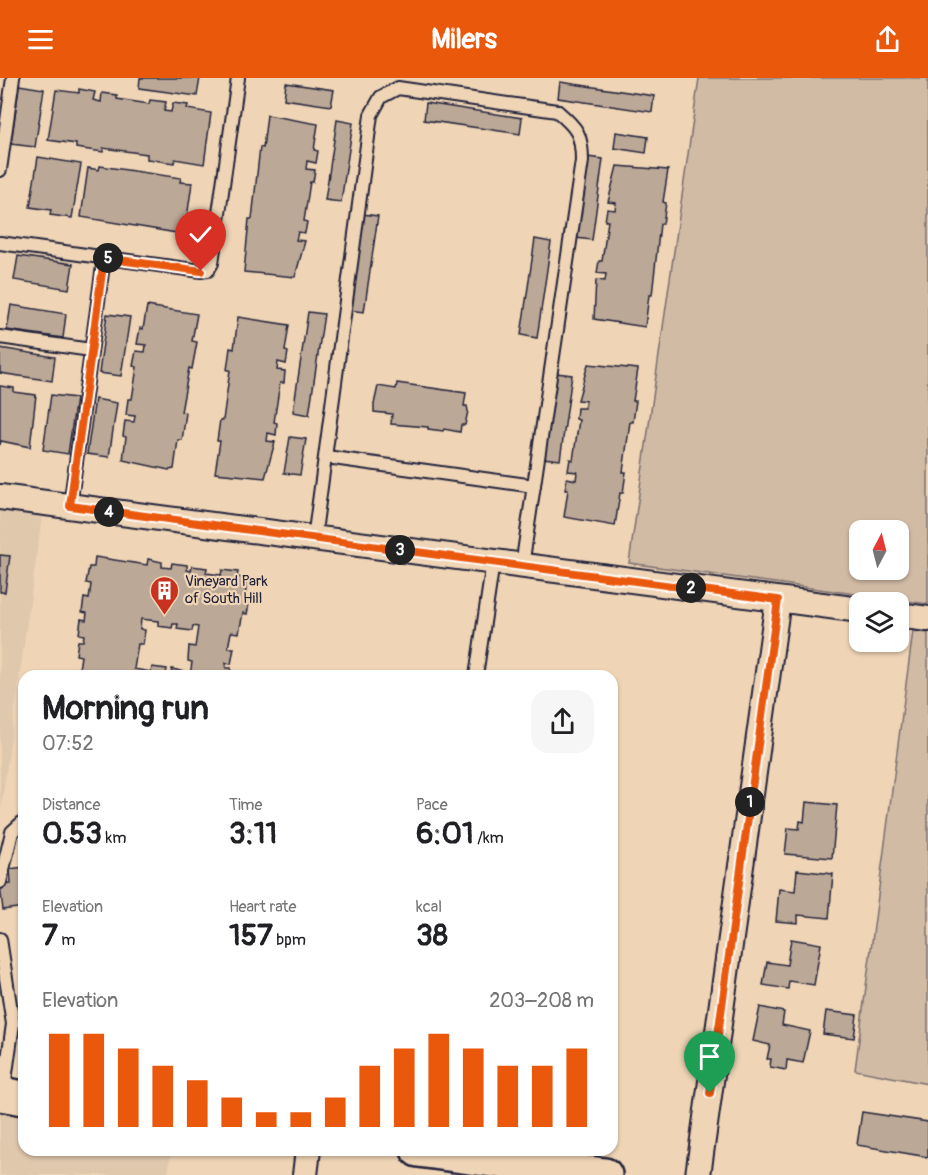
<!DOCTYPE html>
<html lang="en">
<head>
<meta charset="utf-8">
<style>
  body { margin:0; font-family:Pangolin,sans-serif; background:#f6f6f6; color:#202124; height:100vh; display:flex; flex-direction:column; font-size:22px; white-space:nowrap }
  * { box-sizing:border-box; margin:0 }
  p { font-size:20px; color:#757577 }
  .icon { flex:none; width:33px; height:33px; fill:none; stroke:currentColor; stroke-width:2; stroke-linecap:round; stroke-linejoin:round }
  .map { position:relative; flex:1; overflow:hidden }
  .details { position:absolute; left:18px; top:592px; width:600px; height:486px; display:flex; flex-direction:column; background:#fff; border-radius:18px; box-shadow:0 2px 4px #0004 }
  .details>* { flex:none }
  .needle { width:39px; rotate:7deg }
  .fabs { position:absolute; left:849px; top:442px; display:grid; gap:12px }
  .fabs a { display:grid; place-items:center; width:60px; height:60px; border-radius:12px; background:#fff; box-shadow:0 2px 4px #0004; font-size:30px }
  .pin { position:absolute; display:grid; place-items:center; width:51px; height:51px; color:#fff; margin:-62px -26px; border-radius:50% 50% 50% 0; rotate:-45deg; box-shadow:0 0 6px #0007 }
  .pin .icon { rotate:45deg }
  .km { position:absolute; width:30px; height:30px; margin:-15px; border-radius:50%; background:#222; color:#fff; font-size:16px; line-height:30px; text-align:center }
  .round { display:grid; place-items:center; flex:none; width:63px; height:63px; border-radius:18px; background:#f6f6f6 }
  .head { display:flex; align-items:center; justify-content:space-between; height:102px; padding:0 24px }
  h1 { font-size:33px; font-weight:700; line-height:45px }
  .figures { display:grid; grid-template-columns:repeat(3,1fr); gap:9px; height:102px; padding:6px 24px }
  .figures div { display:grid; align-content:center }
  .figures b { font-size:30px; font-weight:700 }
  .figures small { font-size:16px; font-weight:400 }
  .figures p { font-size:16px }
  .chart { height:168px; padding:12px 24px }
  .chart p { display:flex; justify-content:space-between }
  .chart svg { width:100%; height:108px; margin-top:6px; stroke:#ea580c; stroke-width:6 }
  header { display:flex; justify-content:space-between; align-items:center; height:78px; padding:0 24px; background:#ea580c; color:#fff; font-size:27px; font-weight:700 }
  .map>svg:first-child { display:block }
  .built { fill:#e0c8ad }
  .green { fill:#d1bba4; stroke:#7a6e70; stroke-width:1.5; fill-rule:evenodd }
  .building { fill:#bca897; stroke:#22223b; stroke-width:1.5 }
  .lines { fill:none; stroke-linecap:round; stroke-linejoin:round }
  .lane-casing { stroke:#22223b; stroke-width:16 }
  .street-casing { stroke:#22223b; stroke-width:28 }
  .secondary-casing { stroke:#22223b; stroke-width:38 }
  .lane { stroke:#efd5b6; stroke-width:12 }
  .street { stroke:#efd5b6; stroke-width:24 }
  .secondary { stroke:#efd5b6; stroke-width:33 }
  .route-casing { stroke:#fff; stroke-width:12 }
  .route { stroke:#ea580c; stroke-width:8 }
  .labels { text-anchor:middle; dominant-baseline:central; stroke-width:4.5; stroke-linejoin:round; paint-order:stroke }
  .poi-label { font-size:15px; fill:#22223b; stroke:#efd5b6; text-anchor:start }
</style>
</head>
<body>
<header><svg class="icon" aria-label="menu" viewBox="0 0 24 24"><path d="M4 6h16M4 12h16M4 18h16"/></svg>Milers<svg class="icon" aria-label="share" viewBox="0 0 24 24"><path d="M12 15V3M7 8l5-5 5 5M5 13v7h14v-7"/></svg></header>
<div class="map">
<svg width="928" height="1097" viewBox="0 0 928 1097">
  <rect width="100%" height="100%" fill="#efd5b6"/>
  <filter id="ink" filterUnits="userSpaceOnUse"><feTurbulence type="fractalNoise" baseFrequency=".0167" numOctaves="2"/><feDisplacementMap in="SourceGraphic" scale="12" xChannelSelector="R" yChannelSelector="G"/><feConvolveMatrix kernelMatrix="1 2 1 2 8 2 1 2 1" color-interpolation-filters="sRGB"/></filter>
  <g filter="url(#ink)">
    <!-- built -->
    <g class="built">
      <polygon points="0,433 42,438 0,737"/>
      <polygon points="0,1035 24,1038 24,1072 171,1073 168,1097 0,1097"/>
    </g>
    <!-- green -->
    <g class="green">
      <path d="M699,0H928V526L629,485ZM860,453H898V492H860Z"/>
      <polygon points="913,553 928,555 928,1006 855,992"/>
    </g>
    <!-- building -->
    <g class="building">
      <polygon points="140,0 200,0 197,18 139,10"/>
      <polygon points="560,4 654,18 652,34 558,20"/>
      <polygon points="286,5 334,12 331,28 284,21"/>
      <polygon points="19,7 44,11 35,69 11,66"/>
      <polygon points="79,11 95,14 93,22 101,24 102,15 117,17 117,21 149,26 150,22 166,24 164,33 171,34 173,25 188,27 187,31 211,35 204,86 175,81 174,85 147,81 147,76 103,70 103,74 76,70 76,66 48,62 56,12 79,15"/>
      <polygon points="426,25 522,40 520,56 424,42"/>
      <polygon points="267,37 318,46 314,72 318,73 316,85 307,83 306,91 315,92 313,104 310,104 304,143 307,144 305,155 298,154 296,162 305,163 295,199 244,194 249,141 252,141 260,69 263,70"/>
      <polygon points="337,42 353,45 341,124 325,122"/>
      <polygon points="616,54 648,59 646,75 614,70"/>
      <polygon points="38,79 81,86 72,140 50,137 51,132 30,129"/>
      <polygon points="587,79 603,81 592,162 576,160"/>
      <polygon points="100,88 181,100 180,104 192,105 185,154 177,153 177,155 81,139 88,90 99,92"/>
      <polygon points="617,88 668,92 663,124 666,125 663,146 660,146 652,217 649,217 645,249 594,241 596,202 605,203 606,196 597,195 599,183 602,183 608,143 605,143 607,131 615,132 616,125 608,124"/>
      <polygon points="362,136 378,138 364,234 348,232"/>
      <polygon points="535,161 551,164 537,260 521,257"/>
      <polygon points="18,178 73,186 69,211 14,202"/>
      <polygon points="11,227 66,236 63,260 7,252"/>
      <polygon points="147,228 197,236 192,263 197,264 192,291 189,290 181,334 186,335 182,362 178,362 174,391 169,392 123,382 126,359 123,358 125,343 134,344 135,338 126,337 128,321 132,321 137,289 133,288 136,273 145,274 146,267 137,266 140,250 143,251"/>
      <polygon points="308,234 324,236 309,337 293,334"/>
      <polygon points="107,236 130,239 121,298 99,295"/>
      <polygon points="238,239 289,247 285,273 288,274 286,286 278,284 277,292 285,293 284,305 280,305 274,344 277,345 276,357 268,355 267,363 275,364 265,400 215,395 220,363 217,363 220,342 223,342 230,292 227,292 230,270 234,271"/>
      <polygon points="0,270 55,279 52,303 0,295"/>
      <polygon points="588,286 638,291 633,323 636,323 633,344 630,344 623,394 626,394 623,415 620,415 615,448 564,439 568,412 565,412 567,400 576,402 577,394 568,393 570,381 573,382 579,342 576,341 577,330 585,330 586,323 578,322"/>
      <polygon points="556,295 572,297 560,382 543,380"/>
      <polygon points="397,305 466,315 464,328 467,328 468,333 465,347 461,347 460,354 444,351 443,353 428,351 428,349 391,346 392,336 374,334 374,326 378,308 396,311"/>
      <polygon points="0,308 14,310 14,314 36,317 30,369 1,363 0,367"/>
      <polygon points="51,317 76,320 68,376 43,372"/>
      <polygon points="95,321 117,325 109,379 87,376"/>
      <polygon points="290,359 306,361 300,397 284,395"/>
      <polygon points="0,477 10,478 5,514 0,514"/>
      <polygon points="95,479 147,487 148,481 162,484 162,489 171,490 172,485 187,487 187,492 191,493 192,488 207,490 206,495 221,497 222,492 238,494 237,499 247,501 245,520 250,521 247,536 243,535 239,555 231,554 228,570 234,570 231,586 226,585 226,590 231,590 229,598 190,598 192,584 188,583 189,568 195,569 198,549 193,548 192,553 177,551 178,546 173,546 172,550 158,548 158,543 141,541 140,551 145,552 143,566 138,566 134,591 151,594 152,589 167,591 166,596 171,596 172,591 186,594 186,598 78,598 81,578 76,577 78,563 83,563 84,557 79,556 81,541 86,542 87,535 82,534 84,520 89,521 91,506 86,505 89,489 94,489"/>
      <polygon points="806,724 837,727 832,780 785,776 788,750 799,751 800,743 804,744"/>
      <polygon points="24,789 24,829 3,832 0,807 11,806 10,791"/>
      <polygon points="797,792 833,796 829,840 798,837 798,845 776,843 779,811 795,813"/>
      <polygon points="791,861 821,866 814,907 789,903 788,911 763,907 767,884 787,887"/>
      <polygon points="760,929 784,934 782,947 810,953 803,985 787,982 786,992 770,989 771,981 767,981 770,967 753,963"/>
      <polygon points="826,933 857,937 854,960 823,956"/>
      <polygon points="862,1034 928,1044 928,1079 857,1067"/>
    </g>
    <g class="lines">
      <defs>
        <g id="lane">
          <polyline points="0,92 13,0"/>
          <polyline points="0,165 201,193 208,192 212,185 238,0"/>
          <polyline points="0,259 91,272"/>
          <polyline points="326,379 534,408"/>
          <polyline points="70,428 104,180"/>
          <path d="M314,461L371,37L381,19L398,10L557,33C577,50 582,56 582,83L522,488"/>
          <polyline points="476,598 493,484"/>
          <polyline points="0,804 12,754 24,743"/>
          <polyline points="0,861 13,946 3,1016"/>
        </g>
        <g id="street">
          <polyline points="0,419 860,532"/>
          <polyline points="898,537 928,541"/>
          <polyline points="305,1097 308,1072"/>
          <polyline points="698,1097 778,522"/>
        </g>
        <g id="secondary">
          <polyline points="0,1016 24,1020"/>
          <polyline points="418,1072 605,1097"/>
        </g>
      </defs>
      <!-- lane casing -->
      <use href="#lane" class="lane-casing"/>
      <!-- street casing -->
      <use href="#street" class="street-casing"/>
      <!-- secondary casing -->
      <use href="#secondary" class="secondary-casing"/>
      <!-- lane -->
      <use href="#lane" class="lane"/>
      <!-- street -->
      <use href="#street" class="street"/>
      <!-- secondary -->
      <use href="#secondary" class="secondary"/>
    </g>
  </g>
  <g class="lines" filter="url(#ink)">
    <defs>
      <polyline id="route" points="201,193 104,180 70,428 778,522 710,1015"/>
    </defs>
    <!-- route casing -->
    <use href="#route" class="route-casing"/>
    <!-- route -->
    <use href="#route" class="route"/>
  </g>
  <!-- icons -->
  <defs>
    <symbol id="building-pin" viewBox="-11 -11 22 30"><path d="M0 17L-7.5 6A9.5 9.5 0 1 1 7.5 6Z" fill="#c8321e" stroke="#efd5b6"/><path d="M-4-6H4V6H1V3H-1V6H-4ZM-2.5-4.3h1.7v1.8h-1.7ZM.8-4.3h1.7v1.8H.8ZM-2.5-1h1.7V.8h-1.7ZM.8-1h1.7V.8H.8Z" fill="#fff"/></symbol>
  </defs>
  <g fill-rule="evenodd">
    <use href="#building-pin" x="148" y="496" width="33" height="45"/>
  </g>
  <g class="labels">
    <!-- poi labels -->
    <g class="poi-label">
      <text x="185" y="503">Vineyard Park<tspan x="185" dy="17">of South Hill</tspan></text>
    </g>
  </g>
</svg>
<div class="fabs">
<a><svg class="needle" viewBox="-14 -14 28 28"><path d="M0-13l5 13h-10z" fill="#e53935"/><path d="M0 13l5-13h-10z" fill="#757577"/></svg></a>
<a><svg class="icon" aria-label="layers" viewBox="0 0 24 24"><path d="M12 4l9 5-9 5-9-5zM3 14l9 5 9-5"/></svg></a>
</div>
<div class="pin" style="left:710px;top:1015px;background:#1e9e55"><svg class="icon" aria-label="arrive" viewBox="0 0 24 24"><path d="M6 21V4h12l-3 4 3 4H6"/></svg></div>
<div class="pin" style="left:201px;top:193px;background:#d93025"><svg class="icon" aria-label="check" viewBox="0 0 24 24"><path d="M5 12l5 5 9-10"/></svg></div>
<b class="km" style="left:750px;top:724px">1</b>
<b class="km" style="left:691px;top:510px">2</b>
<b class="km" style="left:400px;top:472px">3</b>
<b class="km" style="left:109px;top:434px">4</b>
<b class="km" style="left:108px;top:180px">5</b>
<section class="details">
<div class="head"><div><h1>Morning run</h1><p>07:52</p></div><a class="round"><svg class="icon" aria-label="share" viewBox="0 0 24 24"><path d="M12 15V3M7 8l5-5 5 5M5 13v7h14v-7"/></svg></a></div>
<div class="figures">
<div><p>Distance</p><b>0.53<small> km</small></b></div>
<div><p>Time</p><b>3:11</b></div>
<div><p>Pace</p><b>6:01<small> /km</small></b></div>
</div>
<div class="figures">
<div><p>Elevation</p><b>7<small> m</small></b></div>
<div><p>Heart rate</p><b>157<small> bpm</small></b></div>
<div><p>kcal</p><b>38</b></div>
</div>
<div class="chart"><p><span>Elevation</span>203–208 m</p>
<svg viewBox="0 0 160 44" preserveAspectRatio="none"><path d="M5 44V6M15 44V6M25 44V12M35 44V19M45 44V25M55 44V32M65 44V38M75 44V38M85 44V32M95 44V19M105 44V12M115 44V6M125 44V12M135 44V19M145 44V19M155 44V12"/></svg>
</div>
</section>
</div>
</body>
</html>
